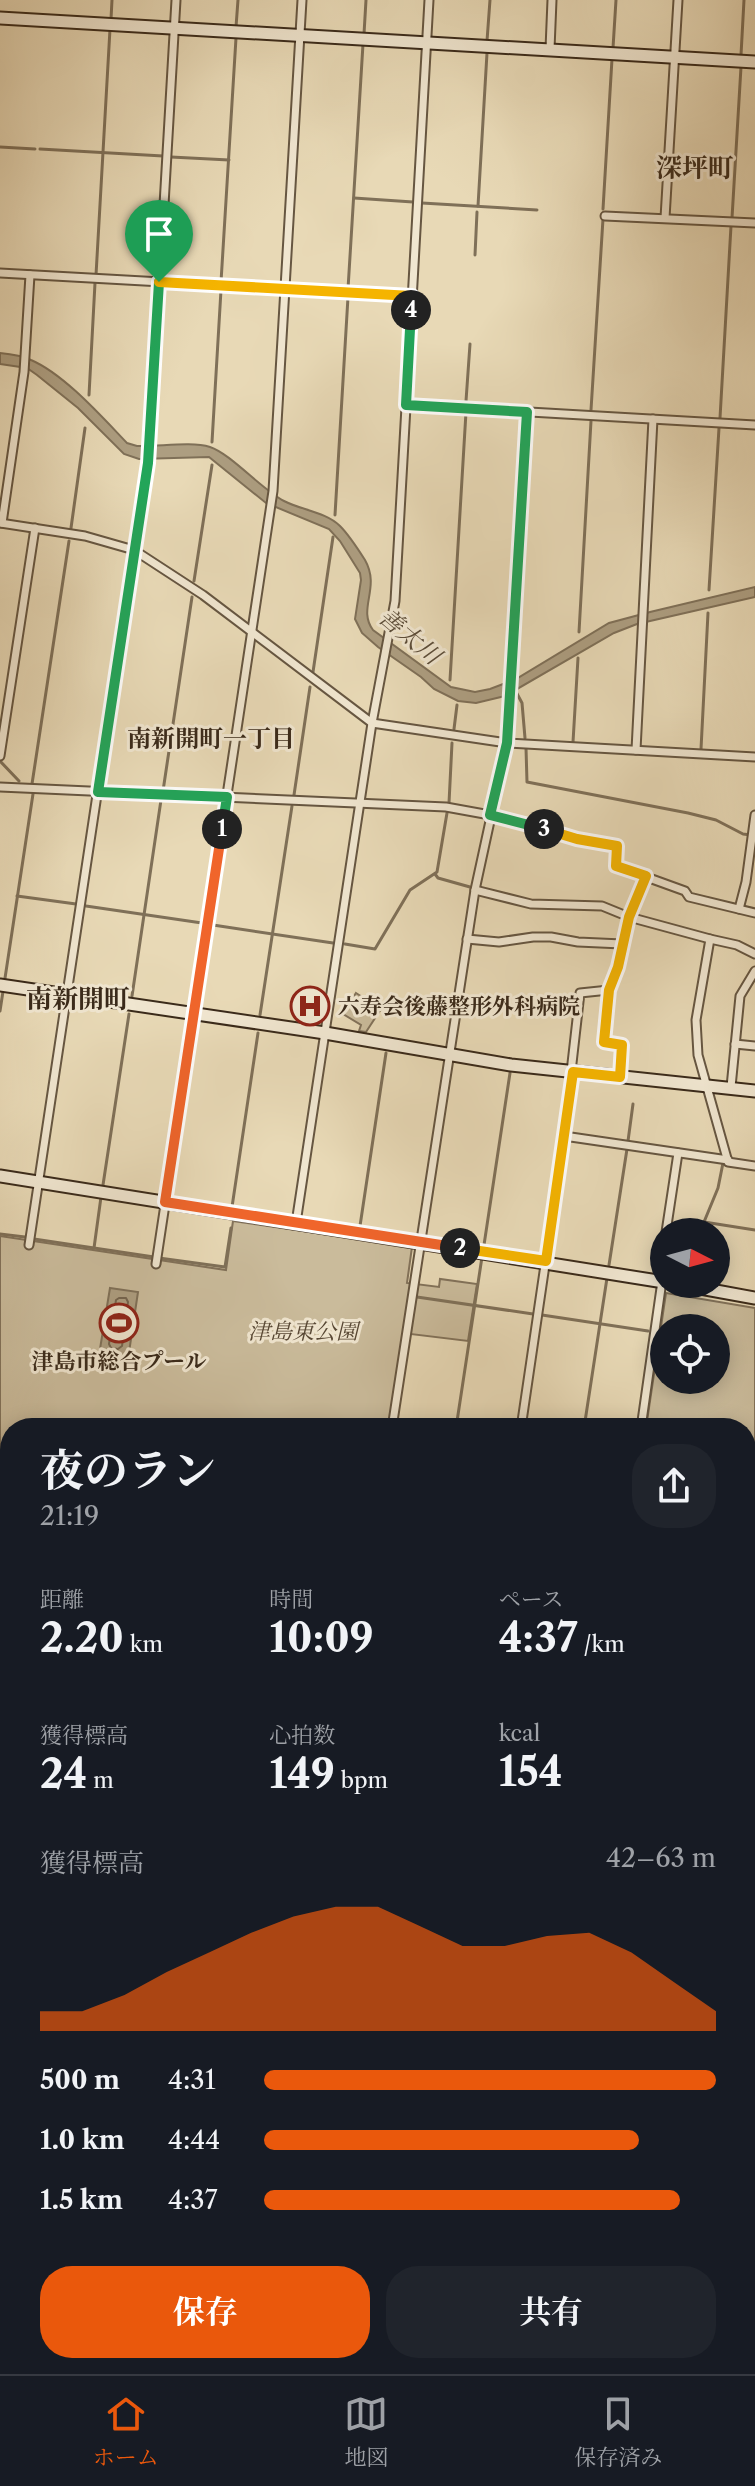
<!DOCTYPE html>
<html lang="ja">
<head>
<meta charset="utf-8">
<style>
  body { margin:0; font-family:"Libre Caslon Text","Noto Serif JP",serif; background:#20242c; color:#f1f3f6; height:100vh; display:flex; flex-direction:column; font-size:30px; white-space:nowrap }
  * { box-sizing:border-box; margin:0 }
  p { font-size:26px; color:#9ea1a6 }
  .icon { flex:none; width:44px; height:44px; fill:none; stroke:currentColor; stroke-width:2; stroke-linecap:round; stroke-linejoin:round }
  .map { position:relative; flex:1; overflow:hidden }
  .side { position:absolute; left:0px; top:1418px; width:756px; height:956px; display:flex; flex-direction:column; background:#171b24; border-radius:32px 32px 0 0; box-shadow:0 4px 20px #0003 }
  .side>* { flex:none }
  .needle { width:52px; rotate:96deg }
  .buttons { position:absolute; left:650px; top:1218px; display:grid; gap:16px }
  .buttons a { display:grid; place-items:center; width:80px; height:80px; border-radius:50%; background:#171b24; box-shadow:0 4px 20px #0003; font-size:40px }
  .pin { position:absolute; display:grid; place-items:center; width:68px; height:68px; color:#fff; margin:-82px -34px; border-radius:50% 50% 50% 0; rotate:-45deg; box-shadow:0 0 8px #0007 }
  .pin .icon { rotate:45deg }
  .km { position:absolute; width:40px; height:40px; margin:-20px; border-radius:50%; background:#222; color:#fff; font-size:22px; line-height:40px; text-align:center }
  .round { display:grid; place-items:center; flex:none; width:84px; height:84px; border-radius:32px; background:#20242c }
  .overview { display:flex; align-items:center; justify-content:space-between; height:136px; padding:0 40px }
  h1 { font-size:44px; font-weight:700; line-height:60px }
  .stats { display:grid; grid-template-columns:repeat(3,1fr); gap:12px; height:136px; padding:8px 40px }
  .stats div { display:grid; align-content:center }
  .stats b { font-size:40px; font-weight:700 }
  .stats small { font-size:22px; font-weight:400 }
  .stats p { font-size:22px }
  .chart { height:224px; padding:16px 40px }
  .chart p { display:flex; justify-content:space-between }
  .chart svg { width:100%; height:144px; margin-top:8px; fill:#ea580c; opacity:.7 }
  .action { display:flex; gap:16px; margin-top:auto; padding:16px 40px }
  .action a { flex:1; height:92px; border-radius:32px; background:#ea580c; color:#fff; font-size:32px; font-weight:700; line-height:92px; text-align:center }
  .action a+a { background:#20242c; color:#f1f3f6 }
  ul { padding:0 40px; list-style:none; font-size:26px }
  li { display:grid; grid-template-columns:128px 96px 1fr; align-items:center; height:60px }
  li i { height:20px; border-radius:10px; background:#ea580c }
  .dock { display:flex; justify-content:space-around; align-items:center; height:112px; border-top:2px solid #363941; background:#171b24; font-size:22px; color:#9ea1a6 }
  .dock a { display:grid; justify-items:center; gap:4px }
  .dock .selected { color:#ea580c }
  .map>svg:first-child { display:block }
  .green { fill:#cabb9b; stroke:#82725a; stroke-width:2; fill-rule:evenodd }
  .water { fill:#ad9e81; stroke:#7f7058; stroke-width:2 }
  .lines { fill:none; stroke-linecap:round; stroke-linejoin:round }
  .shore { stroke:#74644e; stroke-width:2 }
  .stream { stroke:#7f7058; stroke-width:3 }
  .street-casing { stroke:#665641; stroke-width:11 }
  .secondary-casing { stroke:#3a2a1a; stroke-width:15 }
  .street { stroke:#f0e6d0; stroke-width:7 }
  .secondary { stroke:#f0e6d0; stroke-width:11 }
  .split-1-casing { stroke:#fff; stroke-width:16 }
  .split-2-casing { stroke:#fff; stroke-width:16 }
  .split-3-casing { stroke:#fff; stroke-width:16 }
  .split-4-casing { stroke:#fff; stroke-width:16 }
  .split-5-casing { stroke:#fff; stroke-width:16 }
  .split-1 { stroke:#22a559; stroke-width:10 }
  .split-2 { stroke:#f0652b; stroke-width:10 }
  .split-3 { stroke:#f5b400; stroke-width:10 }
  .split-4 { stroke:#22a559; stroke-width:10 }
  .split-5 { stroke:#f5b400; stroke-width:10 }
  .labels { text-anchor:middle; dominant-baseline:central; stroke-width:6; stroke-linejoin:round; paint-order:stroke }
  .poi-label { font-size:22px; font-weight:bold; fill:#3a2a1a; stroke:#f0e6d0; text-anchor:start }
  .park-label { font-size:22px; font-style:italic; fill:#574734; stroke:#f0e6d0 }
  .water-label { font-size:24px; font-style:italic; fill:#5c4d39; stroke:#f0e6d0 }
  .neighbourhood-label { font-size:24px; font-weight:bold; fill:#3a2a1a; stroke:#f0e6d0 }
  .quarter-label { font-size:26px; font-weight:bold; fill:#3a2a1a; stroke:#f0e6d0 }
</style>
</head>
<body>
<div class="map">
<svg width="755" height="2374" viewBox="0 0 755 2374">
  <rect width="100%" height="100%" fill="#e8d9b6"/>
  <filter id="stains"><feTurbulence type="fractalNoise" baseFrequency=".0025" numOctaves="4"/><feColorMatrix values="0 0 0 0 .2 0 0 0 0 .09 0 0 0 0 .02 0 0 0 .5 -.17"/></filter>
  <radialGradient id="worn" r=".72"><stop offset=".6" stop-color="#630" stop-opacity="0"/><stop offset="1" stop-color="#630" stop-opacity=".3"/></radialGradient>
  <!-- green -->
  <g class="green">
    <polygon points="356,993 381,1009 366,1032 359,1031 361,1025 343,1014"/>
    <polygon points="233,1221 412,1247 407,1283 439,1287 440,1279 477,1284 468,1341 403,1333 389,1428 10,1428 10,1700 0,1701 0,1236 226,1270"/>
    <path d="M666,1293L755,1308V1467L746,1466V1428H646ZM664,1328H716V1380H664Z"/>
  </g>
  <!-- water -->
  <g class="water">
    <path d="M0,353C11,354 21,355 31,360C64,374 102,417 127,443L137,446C158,447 191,441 210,447C231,454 261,489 284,501C301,510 326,512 340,526C349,535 358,549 365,560C381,588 357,609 373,630L451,687L475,692L490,689L516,679L609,623L650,612L755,587V597L637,624L614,633L505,696L476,703L458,701L434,689L421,677L378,647L362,633L355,619L361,580L360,573L340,541L329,529L266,503L209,457L139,459L124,454L78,408L37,375L27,368L0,364Z"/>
    <polygon points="110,1288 138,1292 128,1359 99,1355"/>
    <polygon points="755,1680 755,1768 746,1769 746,1681"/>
    <polygon points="10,1760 10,1846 0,1847 0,1761"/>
  </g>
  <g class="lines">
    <!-- shore -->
    <polygon class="shore" points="119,1298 126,1298 128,1302 122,1346 118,1349 111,1348 109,1344 116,1300"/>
    <!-- stream -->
    <g class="stream">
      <polyline points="111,19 112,0"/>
      <polyline points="236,27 238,0"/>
      <polyline points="364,34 366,0"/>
      <polyline points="487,41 490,0"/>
      <polyline points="613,48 616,0"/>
      <polyline points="741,55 744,0"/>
      <polyline points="0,147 35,149"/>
      <polyline points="40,149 163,156"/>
      <polyline points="171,157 229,160"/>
      <polyline points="354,198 413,202"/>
      <polyline points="422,203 537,210"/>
      <polyline points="478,206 487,53"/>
      <polyline points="603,209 612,59"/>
      <polyline points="732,218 741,67"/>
      <polyline points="475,255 477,212"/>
      <polyline points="96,275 110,29"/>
      <polyline points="221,282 236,38"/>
      <polyline points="348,289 363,44"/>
      <polyline points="89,395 95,283"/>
      <polyline points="466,401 470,344"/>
      <polyline points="591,410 603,219"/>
      <polyline points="720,418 731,226"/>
      <polyline points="212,442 221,290"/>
      <polyline points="335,515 348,297"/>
      <polyline points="71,528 85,428"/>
      <polyline points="194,581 212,465"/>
      <polyline points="709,590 719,428"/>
      <polyline points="579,632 591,421"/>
      <polyline points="313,672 333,537"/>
      <polyline points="450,680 466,412"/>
      <polyline points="514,688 522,703 525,738"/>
      <polyline points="454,729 457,705"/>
      <polyline points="573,742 578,658"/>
      <polyline points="526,748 527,782 688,813 716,820 743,834 751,835"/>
      <polyline points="701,749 708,613"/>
      <polyline points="0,761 19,781"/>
      <polyline points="32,784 69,541"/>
      <polyline points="163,791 192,597"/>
      <polyline points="294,795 310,687"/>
      <polyline points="449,803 452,743"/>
      <polyline points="435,874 438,878 470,887"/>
      <polyline points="17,896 76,904"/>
      <polyline points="86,906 202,923"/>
      <polyline points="213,925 333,943"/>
      <polyline points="345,944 375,949 410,890 437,872 447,813"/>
      <polyline points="132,996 161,800"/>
      <polyline points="0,1011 33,794"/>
      <polyline points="260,1015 292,806"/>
      <polyline points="628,1141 633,1104"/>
      <polyline points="103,1185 129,1014"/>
      <polyline points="232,1207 258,1033"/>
      <polyline points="704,1222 755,1230"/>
      <polyline points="360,1226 386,1053"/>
      <polyline points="702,1232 704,1222 718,1188 723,1163"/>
      <polyline points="0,1234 25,1237"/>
      <polyline points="34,1239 154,1257"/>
      <polyline points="484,1245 510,1073"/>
      <polyline points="94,1248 101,1197"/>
      <polyline points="159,1258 225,1267 231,1228"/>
      <polyline points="609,1265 627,1149"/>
      <polyline points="417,1297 533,1314"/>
      <polyline points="542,1315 648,1331"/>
      <polyline points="456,1428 482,1257"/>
      <polyline points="584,1428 607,1278"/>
      <polyline points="746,1816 755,1815"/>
      <polyline points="0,1890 10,1889"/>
      <polyline points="746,1940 752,1877"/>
      <polyline points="746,2038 755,2039"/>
      <polyline points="746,2129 755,2129"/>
      <polyline points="746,2260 755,2261"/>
      <polyline points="723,2364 727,2374"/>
      <polyline points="654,2369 664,2370 664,2364"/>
      <polyline points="25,2374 26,2364"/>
      <polyline points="155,2374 156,2364"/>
      <polyline points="223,2374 224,2364"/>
      <polyline points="355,2374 356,2364"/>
    </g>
    <defs>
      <g id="street">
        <polyline points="550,49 552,0"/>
        <polyline points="605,216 755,223"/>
        <polyline points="665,218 678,0"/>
        <polyline points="0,273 412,296"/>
        <polyline points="406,405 755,425"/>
        <polyline points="0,523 85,536 134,550 203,595 372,723 507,743 755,757"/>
        <polyline points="2,523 24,372 30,275"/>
        <polyline points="636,750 653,419"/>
        <polyline points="0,756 35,528"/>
        <polyline points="0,787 446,807 490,815 577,839 617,846 616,866 685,891 689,897 755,913"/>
        <polyline points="475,890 531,904 602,906 629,917 710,939 696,1020 698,1055 728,1162 755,1166"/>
        <polyline points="739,909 746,882 755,815"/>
        <polyline points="467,939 499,942 533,937 551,937 578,942 622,944"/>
        <polyline points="710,939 737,945 755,954"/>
        <polyline points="735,1044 755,1046"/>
        <polyline points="571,1072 580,993 609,990"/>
        <polyline points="620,1077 622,1045 604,1042 609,990 618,967 629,917 646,876"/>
        <polyline points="731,1087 740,996 755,971"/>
        <polyline points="564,1136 573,1072"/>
        <polyline points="296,1223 372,723 395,601 429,0"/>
        <polyline points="666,1232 678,1153"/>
        <polyline points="29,1245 150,444 176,0"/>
        <polyline points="156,1264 273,491 302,0"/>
        <polyline points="659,1281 664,1248"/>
        <polyline points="392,1428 475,890 507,743 527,412"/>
        <polyline points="521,1428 564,1136 728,1160"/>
        <polyline points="641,1428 662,1281"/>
        <polyline points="746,1469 755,1469"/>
        <polyline points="746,1632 755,1631"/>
        <polyline points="0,1706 10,1705"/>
        <polyline points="0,1904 10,1903"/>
        <polyline points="746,1982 755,1983"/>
        <polyline points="0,2018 10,2017"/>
        <polyline points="0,2150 10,2065"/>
        <polyline points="0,2275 10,2277"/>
        <polyline points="444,2364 445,2374"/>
        <polyline points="590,2364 662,2374"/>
        <polyline points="690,2364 693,2374"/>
        <polyline points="716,2364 720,2374"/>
        <polyline points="90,2374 91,2364"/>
        <polyline points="218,2374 219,2364"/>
        <polyline points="288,2374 289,2364"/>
      </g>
      <g id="secondary">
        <polyline points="0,18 755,62"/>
        <polyline points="0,985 325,1033 511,1065 755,1091"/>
        <polyline points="0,1176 664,1282"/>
        <polyline points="678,1284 755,1298"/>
        <polyline points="746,1661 755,1660"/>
        <polyline points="0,1736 10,1735"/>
        <polyline points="0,2129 10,2130"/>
        <polyline points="746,2194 755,2195"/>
      </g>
    </defs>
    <!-- street casing -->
    <use href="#street" class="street-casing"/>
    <!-- secondary casing -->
    <use href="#secondary" class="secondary-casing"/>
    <!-- street -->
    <use href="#street" class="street"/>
    <!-- secondary -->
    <use href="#secondary" class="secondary"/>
  </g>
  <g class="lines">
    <defs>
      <polyline id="split-1" points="159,282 148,463 98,792 227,797 222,829"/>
      <polyline id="split-2" points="222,829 165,1202 460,1248"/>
      <polyline id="split-3" points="460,1248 546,1261 573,1072 620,1077 622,1045 604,1042 609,990 618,967 629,917 646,876 616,866 617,846 577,839 544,829"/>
      <polyline id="split-4" points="411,310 406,405 527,412 507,743 490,815 544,829"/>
      <polyline id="split-5" points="159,282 412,296 411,310"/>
    </defs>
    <!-- split-1 casing -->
    <use href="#split-1" class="split-1-casing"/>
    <!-- split-2 casing -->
    <use href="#split-2" class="split-2-casing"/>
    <!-- split-3 casing -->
    <use href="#split-3" class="split-3-casing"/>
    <!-- split-4 casing -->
    <use href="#split-4" class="split-4-casing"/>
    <!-- split-5 casing -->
    <use href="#split-5" class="split-5-casing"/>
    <!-- split-1 -->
    <use href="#split-1" class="split-1"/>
    <!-- split-2 -->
    <use href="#split-2" class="split-2"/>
    <!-- split-3 -->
    <use href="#split-3" class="split-3"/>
    <!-- split-4 -->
    <use href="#split-4" class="split-4"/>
    <!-- split-5 -->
    <use href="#split-5" class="split-5"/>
  </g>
  <!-- icons -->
  <defs>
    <symbol id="hospital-ring" viewBox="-11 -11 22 22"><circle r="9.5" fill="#f0e6d0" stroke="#8f2418" stroke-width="1.5"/><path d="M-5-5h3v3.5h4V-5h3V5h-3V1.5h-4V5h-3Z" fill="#8f2418"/></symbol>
    <symbol id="stadium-ring" viewBox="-11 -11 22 22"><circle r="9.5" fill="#f0e6d0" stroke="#8f2418" stroke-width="1.5"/><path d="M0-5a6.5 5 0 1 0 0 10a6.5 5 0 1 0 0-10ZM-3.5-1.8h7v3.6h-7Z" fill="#8f2418"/></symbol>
  </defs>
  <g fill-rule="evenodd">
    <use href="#hospital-ring" x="288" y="984" width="44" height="44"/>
    <use href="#stadium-ring" x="97" y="1301" width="44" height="44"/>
  </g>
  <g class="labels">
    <!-- poi labels -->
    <g class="poi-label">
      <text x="338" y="1006">六寿会後藤整形外科病院</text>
      <text x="119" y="1361" text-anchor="middle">津島市総合プール</text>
    </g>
    <!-- park labels -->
    <g class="park-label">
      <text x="303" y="1331">津島東公園</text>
    </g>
    <!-- water labels -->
    <g class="water-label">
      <text transform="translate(410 636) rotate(40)">善太川</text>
    </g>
    <!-- neighbourhood labels -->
    <g class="neighbourhood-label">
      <text x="211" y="738">南新開町一丁目</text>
    </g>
    <!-- quarter labels -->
    <g class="quarter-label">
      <text x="695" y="168">深坪町</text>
      <text x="78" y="999">南新開町</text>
    </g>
  </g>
  <rect width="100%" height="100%" filter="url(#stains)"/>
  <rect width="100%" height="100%" fill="url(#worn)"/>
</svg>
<div class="buttons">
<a><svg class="needle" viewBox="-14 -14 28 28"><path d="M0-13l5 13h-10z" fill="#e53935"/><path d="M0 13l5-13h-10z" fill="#9ea1a6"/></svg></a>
<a><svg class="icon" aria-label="locate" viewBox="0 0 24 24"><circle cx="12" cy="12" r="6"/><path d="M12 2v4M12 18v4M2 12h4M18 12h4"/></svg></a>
</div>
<div class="pin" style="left:159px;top:282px;background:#1e9e55"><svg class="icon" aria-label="arrive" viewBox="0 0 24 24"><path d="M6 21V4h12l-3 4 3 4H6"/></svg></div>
<b class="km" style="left:222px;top:829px">1</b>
<b class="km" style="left:460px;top:1248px">2</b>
<b class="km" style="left:544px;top:829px">3</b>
<b class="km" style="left:411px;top:310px">4</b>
<section class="side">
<div class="overview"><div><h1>夜のラン</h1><p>21:19</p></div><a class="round"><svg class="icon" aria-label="share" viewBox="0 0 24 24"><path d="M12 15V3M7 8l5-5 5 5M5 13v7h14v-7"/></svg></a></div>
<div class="stats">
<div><p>距離</p><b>2.20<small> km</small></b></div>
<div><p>時間</p><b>10:09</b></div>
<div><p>ペース</p><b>4:37<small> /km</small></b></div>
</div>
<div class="stats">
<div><p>獲得標高</p><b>24<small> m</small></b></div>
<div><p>心拍数</p><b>149<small> bpm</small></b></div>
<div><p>kcal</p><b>154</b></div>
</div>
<div class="chart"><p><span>獲得標高</span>42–63 m</p>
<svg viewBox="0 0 160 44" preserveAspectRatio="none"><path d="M0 44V38L10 38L20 33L30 26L40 20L50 14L60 9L70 6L80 6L90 12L100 18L110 18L120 15L130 14L140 20L150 29L160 38V44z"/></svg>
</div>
<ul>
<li><b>500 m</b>4:31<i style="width:100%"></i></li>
<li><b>1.0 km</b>4:44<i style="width:83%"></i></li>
<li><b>1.5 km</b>4:37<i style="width:92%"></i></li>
</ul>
<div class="action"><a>保存</a><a>共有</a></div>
</section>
</div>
<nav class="dock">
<a class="selected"><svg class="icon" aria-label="home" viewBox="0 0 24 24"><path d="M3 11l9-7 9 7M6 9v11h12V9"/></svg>ホーム</a>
<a><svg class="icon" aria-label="map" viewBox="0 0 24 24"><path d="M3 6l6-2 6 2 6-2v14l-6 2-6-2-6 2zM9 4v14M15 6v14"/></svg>地図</a>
<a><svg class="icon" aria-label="saved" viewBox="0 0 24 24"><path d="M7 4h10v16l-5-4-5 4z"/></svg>保存済み</a>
</nav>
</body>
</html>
